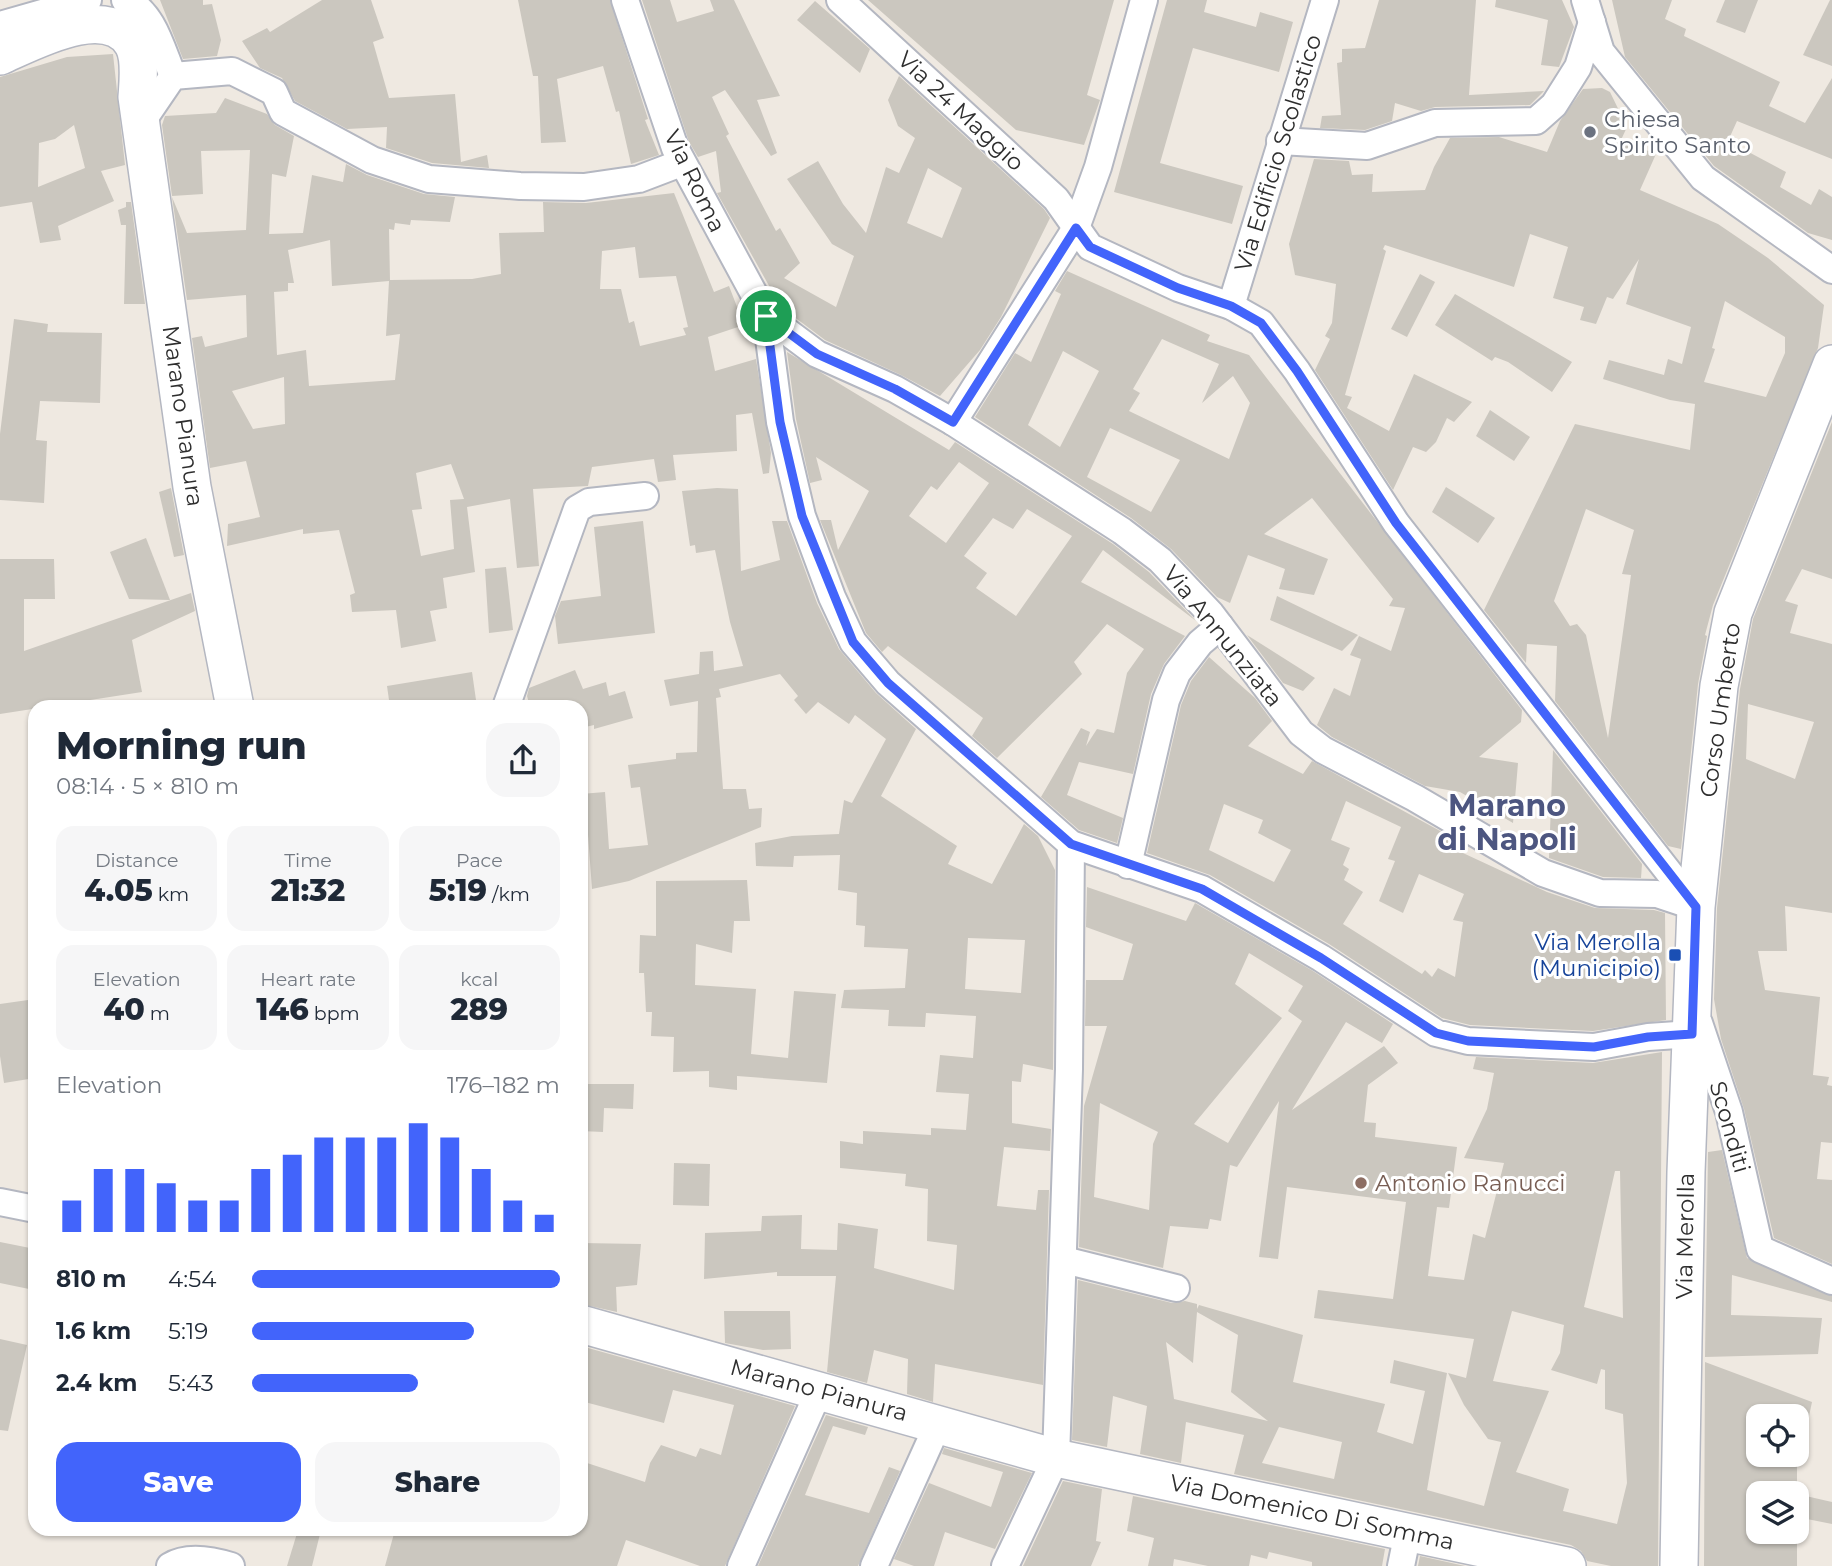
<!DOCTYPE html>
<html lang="en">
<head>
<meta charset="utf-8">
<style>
  body { margin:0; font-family:Montserrat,sans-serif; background:#f6f6f7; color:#1f2937; height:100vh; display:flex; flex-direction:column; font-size:26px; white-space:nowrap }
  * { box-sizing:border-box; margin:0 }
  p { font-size:23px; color:#747a83 }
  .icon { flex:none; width:38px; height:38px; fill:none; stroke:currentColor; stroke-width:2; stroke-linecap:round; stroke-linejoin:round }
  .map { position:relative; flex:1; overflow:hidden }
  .panel { position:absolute; left:28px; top:700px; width:560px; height:836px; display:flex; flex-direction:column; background:#fff; border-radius:21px; box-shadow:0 2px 5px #0004 }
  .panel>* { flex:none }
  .buttons { position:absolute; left:1746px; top:1404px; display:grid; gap:14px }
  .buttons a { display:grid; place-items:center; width:63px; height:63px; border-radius:14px; background:#fff; box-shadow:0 2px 5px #0004; font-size:35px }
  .pin { position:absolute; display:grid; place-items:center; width:60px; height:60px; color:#fff; margin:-30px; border:4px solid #fff; border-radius:50%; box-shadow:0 2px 7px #0007 }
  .round { display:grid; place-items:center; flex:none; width:74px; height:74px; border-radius:21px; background:#f6f6f7 }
  .headline { display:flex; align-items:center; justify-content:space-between; height:119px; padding:0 28px }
  h1 { font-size:38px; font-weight:800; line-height:52px }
  .stats { display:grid; grid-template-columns:repeat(3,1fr); gap:10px; height:119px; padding:7px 28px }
  .stats div { display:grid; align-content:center; border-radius:18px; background:#f6f6f7; text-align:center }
  .stats b { font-size:30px; font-weight:800 }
  .stats small { font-size:19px; font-weight:400 }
  .stats p { font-size:19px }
  .chart { height:196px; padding:14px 28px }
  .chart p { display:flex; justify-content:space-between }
  .chart svg { width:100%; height:126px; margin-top:7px; stroke:#4264fb; stroke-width:6 }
  .action { display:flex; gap:14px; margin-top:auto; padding:14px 28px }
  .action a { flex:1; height:80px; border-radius:21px; background:#4264fb; color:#fff; font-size:28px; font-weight:800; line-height:80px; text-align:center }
  .action a+a { background:#f6f6f7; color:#1f2937 }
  ul { padding:0 28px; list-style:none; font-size:23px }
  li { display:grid; grid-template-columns:112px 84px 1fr; align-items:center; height:52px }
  li i { height:18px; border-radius:9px; background:#4264fb }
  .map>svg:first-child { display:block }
  .building { fill:#cbc7bf; fill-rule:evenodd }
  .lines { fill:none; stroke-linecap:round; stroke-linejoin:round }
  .street-casing { stroke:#b4b7c1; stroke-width:30 }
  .secondary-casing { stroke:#b4b7c1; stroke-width:40 }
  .street { stroke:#fff; stroke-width:26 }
  .secondary { stroke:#fff; stroke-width:37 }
  .route-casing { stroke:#fff; stroke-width:14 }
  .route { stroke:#4264fb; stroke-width:9 }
  .worship-dot { fill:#6b7280; stroke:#fff; stroke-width:2.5 }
  .transit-dot { fill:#1a4fb4; stroke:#fff; stroke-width:2.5 }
  .education-dot { fill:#8d6e63; stroke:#fff; stroke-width:2.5 }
  .labels { text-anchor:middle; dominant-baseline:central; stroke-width:6; stroke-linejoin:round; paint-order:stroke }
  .street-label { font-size:23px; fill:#2e2e2e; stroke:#fff }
  .worship-label { font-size:23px; fill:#5b616d; stroke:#fff; text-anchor:start }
  .transit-label { font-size:23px; fill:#164399; stroke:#fff; text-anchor:end }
  .education-label { font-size:23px; fill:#785e54; stroke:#fff; text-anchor:start }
  .district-label { font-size:30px; font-weight:bold; fill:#4d5680; stroke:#fff }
</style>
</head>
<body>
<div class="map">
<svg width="1832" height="1566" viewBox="0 0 1832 1566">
  <rect width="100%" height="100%" fill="#efe9e1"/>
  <!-- building -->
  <g class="building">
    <polygon points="160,0 203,0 203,5 212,4 221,40 217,56 183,59"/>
    <polygon points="322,0 371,0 384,38 373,42 389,98 455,94 461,162 487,155 489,168 432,163 386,148 387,127 347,129 295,101 282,78 260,68 242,41 267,28 270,32"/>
    <polygon points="518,0 610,0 648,119 645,120 659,155 631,164 619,111 616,112 603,66 557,79 566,142 541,143 538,76 533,76"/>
    <path d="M642,0H670L677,22L714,11L710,0H734L780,96L757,100L777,153L771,156L725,90L712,97L729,134L726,136L776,231L780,228L800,263L784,278L836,307L854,256L832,244L787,179L818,161L843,204L866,233L886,167L899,173L915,138L898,126L888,100L899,76L1044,209L1050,218L1001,317L980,350L940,396L901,375L825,340L781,307L717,193L721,192L716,151L698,157L689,142ZM928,168L962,188L942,238L907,223Z"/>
    <polygon points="868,0 1114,0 1087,95 1100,100 1084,145 1016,130"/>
    <polygon points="1167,0 1207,0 1204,12 1256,27 1260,12 1293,22 1279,72 1193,48 1160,163 1243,186 1232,224 1114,192"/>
    <polygon points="1379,0 1476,0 1469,95 1544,91 1530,105 1435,107 1421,111 1395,103 1392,121 1365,130 1320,128 1322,116 1341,115 1337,63 1342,62 1342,49 1365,48"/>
    <polygon points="1496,0 1562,0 1574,27 1559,67 1541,65 1548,20 1495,7"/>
    <polygon points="1612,0 1672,0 1665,19 1686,29 1684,36 1780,82 1769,106 1805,123 1832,78 1832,159 1737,121 1728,141 1786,172 1780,187 1811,205 1819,189 1832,197 1832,240 1808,233 1714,166 1625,57"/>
    <polygon points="1725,0 1758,0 1745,33 1716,22"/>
    <polygon points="1830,0 1832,0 1832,66 1803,55"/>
    <polygon points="815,1 870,49 860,73 797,20"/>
    <path d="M113,54L125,165L101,171L114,201L58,226L61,240L40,243L32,202L0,207V77L67,57ZM74,125L85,168L38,187L39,143L55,139Z"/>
    <path d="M1602,88L1610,92L1627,127L1621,140L1656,154L1640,190L1718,224L1768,258L1824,305L1818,348L1713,605L1705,635L1707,636L1698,684L1681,849L1668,846L1555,701L1557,646L1527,644L1526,663L1484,610L1575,424L1690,450L1695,404L1670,400L1603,379L1609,360L1664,375L1668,359L1682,364L1691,327L1626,304L1639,259L1613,299L1607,297L1596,324L1580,320L1584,307L1553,298L1568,247L1530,234L1514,287L1385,245L1383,249L1386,251L1345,395L1352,397L1347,408L1389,431L1414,374L1472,402L1454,422L1447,418L1436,442L1426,452L1413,447L1393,490L1315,370L1330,339L1325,336L1332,323L1336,284L1295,275L1289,244L1314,159L1349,161L1352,175L1373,174L1372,192L1425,190L1434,167L1450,138L1499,137L1547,152L1560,121L1583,89ZM1725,301L1785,337V353L1766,397L1704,382L1715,349L1712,348ZM1586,509L1634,530L1622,574L1631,575L1608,738L1586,635L1577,624L1570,626L1554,601Z"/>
    <path d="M225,98L267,114L275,125L294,136L286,177L272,174L269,234L303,233L312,175L343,182L346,164L367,175L424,194L455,197L450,222L411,220L410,225L395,223L394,230L389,229L390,280L472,279L501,274L499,233L544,232L543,202L586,203L674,193L714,292L729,286L744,325L708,337L715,371L756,359L771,453L769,473L763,474L752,413L736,415L737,451L673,455L676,480L658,482L654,459L592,467L588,486L533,489L539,566L517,568L510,499L467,507L475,572L443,578L447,608L430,611L436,641L401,648L396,610L352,612L350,595L355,593L339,530L303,534V529L227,546L228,524L260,517L246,461L210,468L192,338L202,336L205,347L247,337L246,295L187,300L172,197L187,233L246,230L250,150L201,151L203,194L172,196L162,125L165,116L216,113ZM330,240L332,286L389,281L386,336L400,334L395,380L309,386L306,350L277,355L274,292L288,291V283H294L288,250ZM635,247L639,278L676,276L688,327L683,328L686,335L640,346L634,321L629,323L621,289H600L602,251ZM284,377L285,424L253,429L232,391ZM451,464L464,499L450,500L454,549L421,556L412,510L422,509L416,473Z"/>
    <polygon points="126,202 131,202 145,304 124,304 126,225 121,225 118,210 126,207"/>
    <path d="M1067,271L1210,335L1207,341L1249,355L1522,710L1521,722L1479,757L1518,763L1513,823L1460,792L1425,786L1332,737L1317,725L1334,688L1350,696L1361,659L1350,655L1359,636L1391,651L1405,608L1389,606L1393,599L1312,498L1264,534L1328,559L1314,595L1279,589L1285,569L1248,555L1230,603L1217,597L1171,549L1131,518L975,417L1015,353L1031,362L1061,294L1055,291ZM1162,339L1219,364L1202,403L1233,376L1250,403L1229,459L1129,411L1140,393L1133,389ZM1063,351L1099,371L1060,447L1028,425ZM1110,428L1180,460L1151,512L1087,477Z"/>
    <polygon points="1420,274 1435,282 1407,337 1391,329"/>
    <polygon points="1455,294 1572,362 1552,392 1508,362 1495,357 1492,361 1435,325"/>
    <polygon points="14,319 48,324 47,332 102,333 100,403 40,401 36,440 47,441 44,503 0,500 0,434"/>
    <path d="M787,352L949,450L955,442L1113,544L1149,572L1196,621L1103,550L1081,582L1185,636L1164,664L1151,694L1133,774L1079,762L1067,795L1123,818L1117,843L1079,830L1041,797L1081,728L1090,732L1086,746L1097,729L1114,733L1127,673L1144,649L1107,624L1074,662L1082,674L997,758L972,736L983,718L888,646L882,652L866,633L820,520H831L838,550L869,491L816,457L822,480L810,483L796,419ZM959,462L989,483L946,543L909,516L931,486L937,490ZM1027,509L1072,536L1016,616L976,588L987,573L964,556L993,518L1013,529Z"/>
    <polygon points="1490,410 1530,437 1514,461 1476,436"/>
    <path d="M1832,422V579L1802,569L1785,601L1798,605L1790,633L1832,644V913L1785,906L1787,951H1758L1765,990L1820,997L1813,1075L1829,1077L1827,1085L1832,1086V1143L1821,1142L1817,1179L1832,1180V1264L1774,1238L1744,1109L1721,1039L1714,999L1717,908L1740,689L1753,619ZM1748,704L1814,722L1795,779L1746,759Z"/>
    <polygon points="1446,487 1495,518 1478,543 1432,512"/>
    <polygon points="171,488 184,555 174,557 159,492"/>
    <path d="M717,488L738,489L741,571L780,560L772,521H787L817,603L839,649L876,693L916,729L881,796L957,846L948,864L992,884L1024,824L1038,836L1055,870L1053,1070L1023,1064L1021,1082L1012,1081V1123L1051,1129L1050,1151L1004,1147L997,1206L1036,1210L1038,1190H1049L1043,1385L935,1364L933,1402L907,1394L908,1359L874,1350L867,1383L827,1372L836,1276H777V1272L704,1279L705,1233L761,1231L762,1216L802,1215L801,1249L837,1250L838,1223L878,1229L874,1268L954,1290L957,1245L927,1241L928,1189L905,1186L906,1174L840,1168V1141L863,1144V1131L931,1135V1128L966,1130L969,1094L936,1092L940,1055L973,1058L976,1016L926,1013L925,1027L888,1026L889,1010L841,1008L844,990L905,988L908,949L864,947L865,926L856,925L857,893L838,890L840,855L794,856L793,867L756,866L755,843L792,836L839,834L844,800L852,803L886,739L855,715L849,724L818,702L806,714L794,700L798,696L780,674L719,689L721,697L716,698L723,789H746L749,809L762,808L761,827L629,881L592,889L587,821H581V794L605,792L609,849L648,845L640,787L631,788L628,765L676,759V753L697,752L698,701L670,706L664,680L699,674L700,652L713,651L714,671L743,666L730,622L715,550L696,553L695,545L690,546L682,491ZM968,938L1025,940L1021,993L965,989Z"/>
    <polygon points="643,521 655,633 558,644 555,616 561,601 601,596 594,527"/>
    <polygon points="146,538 170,600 129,599 110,552"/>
    <polygon points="0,559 54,559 55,599 24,599 24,651 191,593 195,611 132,640 142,692 0,714"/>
    <polygon points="506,567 513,630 489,633 485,569"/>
    <polygon points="1277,596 1343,628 1358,635 1342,651 1270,620"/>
    <polygon points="1247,635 1315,678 1303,691 1283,683"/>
    <path d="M1209,657L1255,698L1272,721L1248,746L1303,774L1312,761L1453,838L1450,847L1547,892L1595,908L1654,910L1665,913L1666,1020L1593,1031L1470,1025L1442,1018L1329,944L1210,875L1147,853L1181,705L1191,681ZM1346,801L1401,827L1388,859L1395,861L1379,901L1403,913L1419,874L1464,894L1453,920L1463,922L1455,977L1438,968L1432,977L1425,970L1422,974L1343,924L1363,892L1344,880L1349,869L1343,865L1350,848L1331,840ZM1224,804L1263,820L1258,833L1291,850L1274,882L1209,850Z"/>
    <polygon points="575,670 583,689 606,682 609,696 625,691 633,718 594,729 594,725 581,728 581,707 530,707 527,696 529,688"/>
    <polygon points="472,672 477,707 390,707 387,686"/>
    <polygon points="1553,750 1642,864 1641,878 1603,877 1549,858"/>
    <polygon points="747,880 750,921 734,921 732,953 696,944 695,985 756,989 751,1054 788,1058 794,991 836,994 827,1083 737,1076 737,1090 709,1087 709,1071 673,1072 674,1037 651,1036 652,1012 646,1012 644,973 639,973 640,935 656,936 656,881"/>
    <path d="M1087,887L1186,921L1195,903L1313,971L1393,1024L1382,1043L1346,1022L1292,1110L1384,1046L1398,1063L1368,1085L1364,1122L1376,1123L1375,1137L1457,1147L1449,1208L1437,1207L1428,1276L1464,1280L1473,1234L1485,1238L1504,1163L1464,1158L1487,1109L1494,1073L1473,1069L1476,1057L1593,1063L1662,1052L1658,1566H1611L1587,1561L1581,1551L1571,1545L1234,1474L1244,1435L1186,1422L1181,1463L1140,1454L1147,1406L1113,1396L1107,1447L1072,1440L1078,1280L1172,1303L1185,1301L1197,1304V1309L1199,1305L1303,1335L1293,1382L1385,1404L1377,1432L1413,1444L1425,1391L1390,1383L1394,1360L1447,1373L1427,1490L1484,1506L1501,1442L1488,1439L1464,1405L1448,1373L1466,1378L1474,1339L1314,1318L1318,1290L1393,1299L1406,1202L1287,1187L1278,1259L1259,1257L1279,1101L1237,1167L1230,1165L1221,1221L1210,1219L1208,1229L1170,1226L1163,1268L1079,1247L1084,1106L1107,1026H1085L1086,980H1123L1133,944L1086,927ZM1249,953L1303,986L1288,1011L1302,1021L1228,1143L1194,1124L1282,1018L1235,984ZM1100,1103L1158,1132L1153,1144L1149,1210L1094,1197ZM1615,1171H1620L1623,1318L1584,1307ZM1512,1311L1564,1325L1560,1353L1551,1370L1597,1384L1601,1369L1605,1370V1409L1623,1414L1627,1483L1617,1524L1563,1511L1569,1489L1516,1472L1549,1391L1493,1381ZM1197,1312L1238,1335L1231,1392L1268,1421L1174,1399L1166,1342L1193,1363ZM1279,1427L1342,1442L1334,1479L1262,1463Z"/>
    <polygon points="35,999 35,1078 4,1083 0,1056 0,1004"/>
    <polygon points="581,1084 634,1084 633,1109 604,1108 603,1132 581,1131"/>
    <polygon points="1722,1150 1747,1258 1832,1296 1832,1302 1732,1275 1731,1315 1822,1318 1818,1354 1705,1357 1708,1152"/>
    <polygon points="674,1163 710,1164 709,1206 673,1205"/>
    <polygon points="0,1242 35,1249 29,1289 0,1283"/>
    <polygon points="581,1243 641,1244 637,1285 616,1287 617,1312 581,1304"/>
    <polygon points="724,1311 790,1311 791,1349 763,1350 725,1343"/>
    <polygon points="0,1339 27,1345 8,1431 0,1430"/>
    <polygon points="581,1346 795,1406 725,1566 700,1566 626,1540 617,1566 385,1566 395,1530 581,1530 581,1461 645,1482 650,1463 661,1445 696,1457 700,1448 721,1455 734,1405 673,1390 664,1423 581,1401"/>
    <polygon points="1705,1362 1812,1402 1808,1421 1797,1416 1746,1416 1746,1454 1797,1454 1797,1493 1759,1493 1759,1531 1797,1531 1797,1566 1704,1566"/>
    <polygon points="826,1415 868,1427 865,1435 833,1426 805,1495 869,1513 889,1467 900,1471 858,1566 758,1566"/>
    <polygon points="944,1448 1032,1473 995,1549 945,1532 934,1566 914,1566 894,1559 929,1483 991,1507 1003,1472 942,1454"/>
    <polygon points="1063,1481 1102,1489 1096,1541 1101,1542 1091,1566 1023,1566"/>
    <polygon points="1797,1494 1832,1502 1832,1524 1797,1517"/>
    <polygon points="1133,1496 1385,1549 1382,1566 1312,1566 1312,1562 1269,1552 1267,1559 1251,1555 1249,1566 1208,1566 1174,1559 1173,1566 1148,1566 1154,1538 1127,1531"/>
    <polygon points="298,1530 321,1530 312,1566 287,1566"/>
    <polygon points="1420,1556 1465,1566 1418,1566"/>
  </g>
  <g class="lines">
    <defs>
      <g id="street">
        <path d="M125,0C153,11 162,50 173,76"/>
        <polyline points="625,0 675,148 766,316 780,422 802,516 832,597 853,642 888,683 1071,844 1202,889 1321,958 1436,1033 1468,1041 1594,1047 1648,1037 1692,1034"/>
        <polyline points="840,0 1056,199 1090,247 1178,288 1231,306 1261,323 1297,371 1396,523 1696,907"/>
        <polyline points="1585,0 1601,52 1703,178 1832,270"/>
        <polyline points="0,25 88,0"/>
        <polyline points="141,123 173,76 232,71 274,92 283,112 372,160 429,179 520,186 584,187 639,179 681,163"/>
        <polyline points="1280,141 1367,146 1435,123 1536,121 1554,105 1578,67 1592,22"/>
        <polyline points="1231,306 1325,0"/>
        <polyline points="766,316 817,354 895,389 953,422 1122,531 1160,560 1211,614 1301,733 1323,750 1415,798 1543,873 1600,893 1657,894 1696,907"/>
        <polyline points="953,422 1076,228 1098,167 1144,0"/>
        <polyline points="506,707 577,509 589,502 645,496"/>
        <polyline points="1128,865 1166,700 1177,673 1200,643 1220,626"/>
        <polyline points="1699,1023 1729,1112 1760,1249 1832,1281"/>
        <polyline points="0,1202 35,1209"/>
        <polyline points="1064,1260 1176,1288"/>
        <path d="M170,1566C188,1555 212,1560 231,1566"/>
        <polyline points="741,1566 819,1391"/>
        <polyline points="874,1566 939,1422"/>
        <polyline points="1005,1566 1056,1458 1069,1069 1071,844"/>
        <polyline points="1401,1566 1408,1532"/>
      </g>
      <g id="secondary">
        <path d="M0,56C32,42 108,0 133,44C141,58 138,82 137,97L192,487L235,707"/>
        <polyline points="581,1324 1056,1458 1567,1566"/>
        <polyline points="1679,1566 1686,1172 1696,907 1719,686 1733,613 1832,364"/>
      </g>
    </defs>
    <!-- street casing -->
    <use href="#street" class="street-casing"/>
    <!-- secondary casing -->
    <use href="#secondary" class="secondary-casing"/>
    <!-- street -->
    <use href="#street" class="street"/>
    <!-- secondary -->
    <use href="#secondary" class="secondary"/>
  </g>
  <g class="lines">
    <defs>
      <polygon id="route" points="1076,228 1090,247 1178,288 1231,306 1261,323 1297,371 1396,523 1696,907 1692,1034 1648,1037 1594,1047 1468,1041 1436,1033 1321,958 1202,889 1071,844 888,683 853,642 802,516 780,422 766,316 817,354 895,389 953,422"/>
    </defs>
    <!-- route casing -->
    <use href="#route" class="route-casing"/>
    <!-- route -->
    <use href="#route" class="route"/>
  </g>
  <!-- markers -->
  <circle class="worship-dot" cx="1590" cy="132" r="7"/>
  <rect class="transit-dot" x="1668" y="948" width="14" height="14" rx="3.5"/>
  <circle class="education-dot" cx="1361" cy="1183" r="7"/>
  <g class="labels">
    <!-- street labels -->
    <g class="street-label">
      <text transform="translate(961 111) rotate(43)">Via 24 Maggio</text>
      <text transform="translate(1278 153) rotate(-73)">Via Edificio Scolastico</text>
      <text transform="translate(695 181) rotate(64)">Via Roma</text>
      <text transform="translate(183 416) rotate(82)">Marano Pianura</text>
      <text transform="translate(1223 636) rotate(51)">Via Annunziata</text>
      <text transform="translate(1720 710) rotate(-82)">Corso Umberto</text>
      <text transform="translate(1730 1127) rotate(74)">Sconditi</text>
      <text transform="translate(1685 1236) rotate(-89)">Via Merolla</text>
      <text transform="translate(819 1390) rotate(15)">Marano Pianura</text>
      <text transform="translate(1312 1512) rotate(12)">Via Domenico Di Somma</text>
    </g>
    <!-- worship labels -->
    <g class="worship-label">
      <text x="1604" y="119">Chiesa<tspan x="1604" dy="26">Spirito Santo</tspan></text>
    </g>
    <!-- transit labels -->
    <g class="transit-label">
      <text x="1661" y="942">Via Merolla<tspan x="1661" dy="26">(Municipio)</tspan></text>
    </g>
    <!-- education labels -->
    <g class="education-label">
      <text x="1375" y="1183">Antonio Ranucci</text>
    </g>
    <!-- district labels -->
    <g class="district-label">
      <text x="1507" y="805">Marano<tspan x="1507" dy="34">di Napoli</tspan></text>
    </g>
  </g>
</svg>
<div class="buttons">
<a><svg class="icon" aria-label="locate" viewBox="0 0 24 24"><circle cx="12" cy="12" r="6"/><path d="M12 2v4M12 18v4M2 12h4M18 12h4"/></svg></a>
<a><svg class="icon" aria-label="layers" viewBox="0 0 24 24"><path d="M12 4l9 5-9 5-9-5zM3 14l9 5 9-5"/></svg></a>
</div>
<div class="pin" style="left:766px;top:316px;background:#1e9e55"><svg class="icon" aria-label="arrive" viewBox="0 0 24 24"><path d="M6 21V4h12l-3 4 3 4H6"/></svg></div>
<section class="panel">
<div class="headline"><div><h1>Morning run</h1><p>08:14 · 5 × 810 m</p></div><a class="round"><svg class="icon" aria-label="share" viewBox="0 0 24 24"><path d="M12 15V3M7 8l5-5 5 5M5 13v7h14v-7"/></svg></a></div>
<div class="stats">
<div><p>Distance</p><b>4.05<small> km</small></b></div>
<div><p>Time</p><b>21:32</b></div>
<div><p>Pace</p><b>5:19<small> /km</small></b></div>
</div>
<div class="stats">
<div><p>Elevation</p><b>40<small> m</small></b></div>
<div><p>Heart rate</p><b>146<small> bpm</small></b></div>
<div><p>kcal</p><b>289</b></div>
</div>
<div class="chart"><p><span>Elevation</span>176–182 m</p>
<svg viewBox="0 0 160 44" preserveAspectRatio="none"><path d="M5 44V33M15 44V22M25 44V22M35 44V27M45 44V33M55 44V33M65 44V22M75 44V17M85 44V11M95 44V11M105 44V11M115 44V6M125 44V11M135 44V22M145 44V33M155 44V38"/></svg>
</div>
<ul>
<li><b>810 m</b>4:54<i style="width:100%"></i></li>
<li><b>1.6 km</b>5:19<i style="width:72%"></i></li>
<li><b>2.4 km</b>5:43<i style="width:54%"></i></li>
</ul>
<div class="action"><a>Save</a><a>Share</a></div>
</section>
</div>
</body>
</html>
